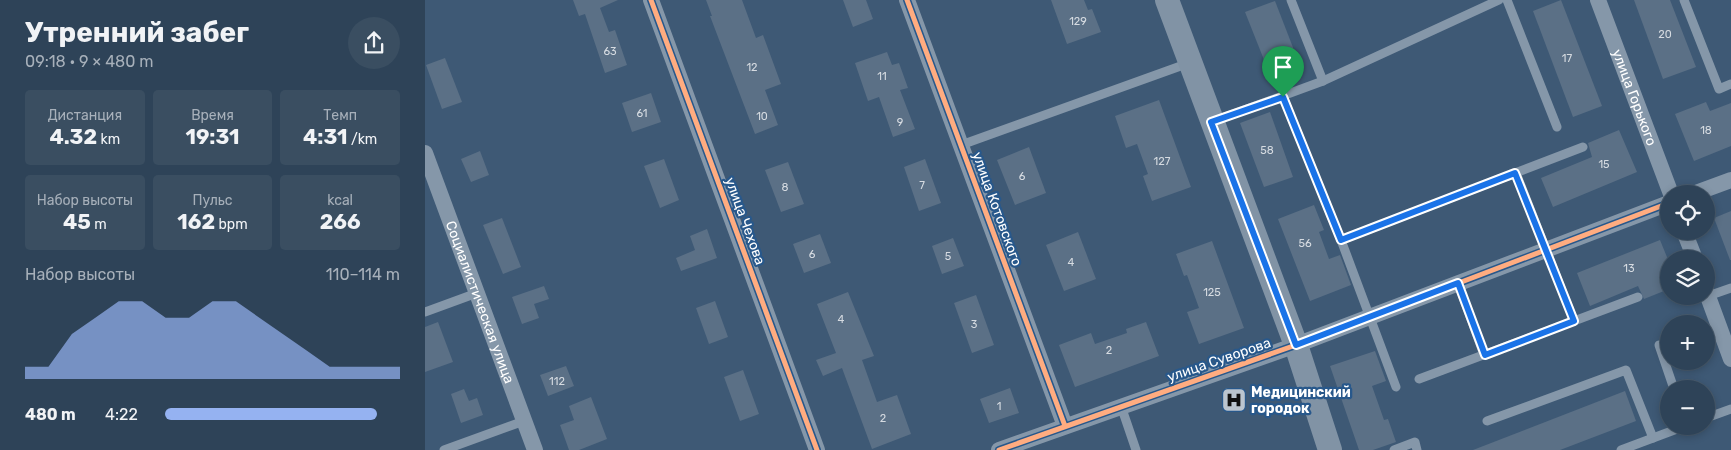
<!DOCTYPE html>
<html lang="ru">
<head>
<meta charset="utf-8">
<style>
  body { margin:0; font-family:Rubik,sans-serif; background:#3a4e61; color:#f1f3f6; height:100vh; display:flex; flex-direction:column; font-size:19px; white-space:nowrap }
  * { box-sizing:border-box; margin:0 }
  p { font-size:16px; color:#a7b0ba }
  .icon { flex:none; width:28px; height:28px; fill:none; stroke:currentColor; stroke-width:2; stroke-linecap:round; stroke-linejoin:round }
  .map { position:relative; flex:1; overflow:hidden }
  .drawer { display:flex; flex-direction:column; background:#2e4358; width:425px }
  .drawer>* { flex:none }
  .controls { position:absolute; left:1235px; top:185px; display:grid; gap:10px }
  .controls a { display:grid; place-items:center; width:55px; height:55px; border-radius:50%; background:#2e4358; box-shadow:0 2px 8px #0003,0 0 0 1px #495c6e; font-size:25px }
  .pin { position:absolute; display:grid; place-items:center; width:42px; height:42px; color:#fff; margin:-51px -21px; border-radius:50% 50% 50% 0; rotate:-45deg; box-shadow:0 0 5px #0007 }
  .pin .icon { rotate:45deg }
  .round { display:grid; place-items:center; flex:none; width:52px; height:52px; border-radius:26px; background:#3a4e61 }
  .head { display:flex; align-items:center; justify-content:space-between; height:85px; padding:0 25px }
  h1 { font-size:28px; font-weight:700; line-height:38px }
  .figures { display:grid; grid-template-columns:repeat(3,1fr); gap:8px; height:85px; padding:5px 25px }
  .figures div { display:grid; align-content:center; border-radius:5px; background:#3a4e61; text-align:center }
  .figures b { font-size:21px; font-weight:700 }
  .figures small { font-size:14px; font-weight:400 }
  .figures p { font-size:14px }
  .chart { height:140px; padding:10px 25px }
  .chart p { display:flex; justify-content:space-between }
  .chart svg { width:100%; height:90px; margin-top:5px; fill:#95b2f1; opacity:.7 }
  ul { padding:0 25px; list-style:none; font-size:16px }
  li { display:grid; grid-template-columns:80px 60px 1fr; align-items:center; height:38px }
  li i { height:12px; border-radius:6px; background:#95b2f1 }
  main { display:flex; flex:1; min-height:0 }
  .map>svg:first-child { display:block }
  .building { fill:#5b7086 }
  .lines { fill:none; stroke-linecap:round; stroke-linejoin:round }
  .service { stroke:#8597a9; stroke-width:9 }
  .minor { stroke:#8597a9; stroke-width:16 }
  .secondary { stroke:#8193a5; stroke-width:24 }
  .cycleway-casing { stroke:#28588b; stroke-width:8 }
  .cycleway { stroke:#ffac80; stroke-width:5 }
  .route-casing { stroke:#fff; stroke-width:10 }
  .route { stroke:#1a73e8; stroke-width:6 }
  .labels { text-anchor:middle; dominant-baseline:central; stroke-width:4.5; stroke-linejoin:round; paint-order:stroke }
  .number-label { font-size:11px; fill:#d6dbe1 }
  .street-label { font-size:14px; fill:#fff; stroke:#28588b }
  .poi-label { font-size:14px; font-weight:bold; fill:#fff; stroke:#28588b; text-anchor:start }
</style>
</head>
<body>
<main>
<section class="drawer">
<div class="head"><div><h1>Утренний забег</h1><p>09:18 · 9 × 480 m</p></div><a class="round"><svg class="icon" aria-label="share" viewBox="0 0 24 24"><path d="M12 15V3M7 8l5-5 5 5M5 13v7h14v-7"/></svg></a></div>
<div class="figures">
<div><p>Дистанция</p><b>4.32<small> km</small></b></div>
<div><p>Время</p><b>19:31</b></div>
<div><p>Темп</p><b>4:31<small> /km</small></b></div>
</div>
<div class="figures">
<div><p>Набор высоты</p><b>45<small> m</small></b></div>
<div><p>Пульс</p><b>162<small> bpm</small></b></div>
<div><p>kcal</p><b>266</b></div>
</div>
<div class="chart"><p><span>Набор высоты</span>110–114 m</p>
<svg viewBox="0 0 160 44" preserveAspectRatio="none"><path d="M0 44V38L10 38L20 22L30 14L40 6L50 6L60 14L70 14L80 6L90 6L100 14L110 22L120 30L130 38L140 38L150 38L160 38V44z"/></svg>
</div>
<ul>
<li><b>480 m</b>4:22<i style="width:90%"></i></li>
</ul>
</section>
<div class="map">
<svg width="1306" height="450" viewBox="0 0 1306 450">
  <rect width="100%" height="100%" fill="#3e5975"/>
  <!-- building -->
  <g class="building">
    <polygon points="148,0 193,0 175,8 184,32 190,30 202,65 180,73 160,14 154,16"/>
    <polygon points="281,0 317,0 331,38 338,35 356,84 340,90 353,125 330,134 285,16 287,16"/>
    <polygon points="418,0 441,0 448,19 428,27"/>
    <polygon points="626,0 659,0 663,10 667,9 676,32 642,44"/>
    <polygon points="1136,0 1177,106 1148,117 1108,11"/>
    <polygon points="1209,0 1245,0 1271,67 1238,79"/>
    <polygon points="850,1 874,63 845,75 820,12"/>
    <polygon points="462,52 467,65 474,63 483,88 475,90 490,129 468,137 454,97 443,101 430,63"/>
    <polygon points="20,58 37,102 17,109 1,65"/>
    <polygon points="226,93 236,122 207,132 197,103"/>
    <polygon points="734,100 766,187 727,201 718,176 723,174 712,144 701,148 690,116"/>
    <polygon points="1281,102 1285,111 1306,103 1306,146 1269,161 1250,114"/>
    <polygon points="845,112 868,177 839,187 815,123"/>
    <polygon points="1194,130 1212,172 1128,207 1116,178 1167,157 1163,143"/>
    <polygon points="604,147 621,193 590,205 572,160"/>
    <polygon points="55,151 64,175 46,182 36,159"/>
    <polygon points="239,159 254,200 235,208 219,166"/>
    <polygon points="500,159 516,203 494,211 479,167"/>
    <polygon points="363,162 379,204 356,212 340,170"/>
    <polygon points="889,205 899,230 894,232 904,259 915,255 926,285 885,301 853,219"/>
    <polygon points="1306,211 1306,260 1305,260 1289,218"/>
    <polygon points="77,218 96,267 78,274 58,225"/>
    <polygon points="282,229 292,258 256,271 251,258 270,250 265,236"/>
    <polygon points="653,232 671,279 639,291 621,245"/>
    <polygon points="395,234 406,263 379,273 368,244"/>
    <polygon points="528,238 539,266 517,274 507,246"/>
    <polygon points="1235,240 1244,262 1244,289 1219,299 1213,286 1165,306 1152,273"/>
    <polygon points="787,241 819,328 774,344 762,312 774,308 762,275 759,276 751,254"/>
    <polygon points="119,286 124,299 109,304 114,318 97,324 87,297"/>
    <polygon points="423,292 449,356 437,360 452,402 472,395 486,434 447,449 417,368 398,376 391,360 411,353 392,304"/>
    <polygon points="551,295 569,345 547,353 529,303"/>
    <polygon points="290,301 303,337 284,344 271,308"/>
    <polygon points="13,322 28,362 0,372 0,327"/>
    <polygon points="721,322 734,356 650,387 634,345 666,333 670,344 702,333 701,329"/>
    <polygon points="950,351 961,381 947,386 959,420 963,419 971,442 948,450 934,450 905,366"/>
    <polygon points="141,366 149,386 123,396 115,375"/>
    <polygon points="318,370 334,414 315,421 299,377"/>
    <polygon points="585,388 594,413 564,423 555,399"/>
    <polygon points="39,389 44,401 52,398 58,415 36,423 26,394"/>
    <polygon points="1200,391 1211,421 1135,450 1048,450"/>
    <polygon points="166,397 182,439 154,450 144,450 135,425 149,420 144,406"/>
  </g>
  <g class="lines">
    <!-- service -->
    <g class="service">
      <polyline points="866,0 898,81"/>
      <polyline points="1082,0 1132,127"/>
      <polyline points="1259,0 1294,89 1306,84"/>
      <polyline points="858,97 916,240 971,387"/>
      <polyline points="789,121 898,81 1074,0"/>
      <polyline points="536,145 764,63"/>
      <polyline points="1091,173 1149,321"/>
      <polyline points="916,240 1158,147"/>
      <polyline points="1033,283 1059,355"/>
      <polyline points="1283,296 1306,288"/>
      <polyline points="0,312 52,293"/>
      <polyline points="1234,345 1249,389"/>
      <polyline points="994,379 1213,297"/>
      <polyline points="696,406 711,450"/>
      <polyline points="1281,418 1306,409"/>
      <polyline points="1062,421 1201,370 1228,438 1196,450"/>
      <polyline points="1228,438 1260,426"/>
      <polyline points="19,450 99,421"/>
      <polyline points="969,450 990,442 992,450"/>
    </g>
    <!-- minor -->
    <g class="minor">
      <polyline points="226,0 392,450"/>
      <polyline points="482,0 640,426"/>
      <path id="s1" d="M1173,0L1246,194"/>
      <path id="s2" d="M0,153L110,450"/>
      <polyline points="1268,194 1306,180"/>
      <polyline points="1259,231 1270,259"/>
      <polyline points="1281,291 1306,359"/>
      <polyline points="574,450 871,345 1244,203"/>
    </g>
    <!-- secondary -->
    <polyline class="secondary" points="742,0 871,345 905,450"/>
    <defs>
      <g id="cycleway">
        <polyline points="226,0 392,450"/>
        <polyline points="482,0 640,426"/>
        <polyline points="574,450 871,345 1244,203"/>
      </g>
    </defs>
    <!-- cycleway casing -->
    <use href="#cycleway" class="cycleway-casing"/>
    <!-- cycleway -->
    <use href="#cycleway" class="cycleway"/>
  </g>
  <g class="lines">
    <defs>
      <polygon id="route" points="858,97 916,240 1090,173 1149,321 1060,355 1033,283 871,345 786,122"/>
    </defs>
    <!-- route casing -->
    <use href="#route" class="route-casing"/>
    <!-- route -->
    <use href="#route" class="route"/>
  </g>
  <!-- icons -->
  <defs>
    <symbol id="hospital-square" viewBox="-11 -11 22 22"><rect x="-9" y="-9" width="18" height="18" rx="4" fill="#bbc5cf" stroke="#28588b"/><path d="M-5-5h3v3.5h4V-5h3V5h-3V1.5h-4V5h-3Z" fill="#111"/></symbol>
  </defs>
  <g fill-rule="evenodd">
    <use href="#hospital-square" x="795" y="386" width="28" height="28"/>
  </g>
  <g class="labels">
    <!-- number labels -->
    <g class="number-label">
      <text x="653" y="21">129</text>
      <text x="1240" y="34">20</text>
      <text x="185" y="51">63</text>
      <text x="1142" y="58">17</text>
      <text x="327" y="67">12</text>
      <text x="457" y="76">11</text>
      <text x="217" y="113">61</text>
      <text x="337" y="116">10</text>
      <text x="475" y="122">9</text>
      <text x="1281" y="130">18</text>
      <text x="842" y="150">58</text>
      <text x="737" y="161">127</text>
      <text x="1179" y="164">15</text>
      <text x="597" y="176">6</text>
      <text x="497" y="185">7</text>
      <text x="360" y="187">8</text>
      <text x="880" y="243">56</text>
      <text x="387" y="254">6</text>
      <text x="523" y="256">5</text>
      <text x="646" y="262">4</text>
      <text x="1204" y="268">13</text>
      <text x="787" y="292">125</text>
      <text x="416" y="319">4</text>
      <text x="549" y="324">3</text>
      <text x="684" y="350">2</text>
      <text x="132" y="381">112</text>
      <text x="574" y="406">1</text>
      <text x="458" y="418">2</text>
    </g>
    <!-- street labels -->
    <g class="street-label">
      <text stroke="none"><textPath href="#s1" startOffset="104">улица Горького</textPath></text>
      <text transform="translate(572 209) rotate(70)">улица Котовского</text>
      <text transform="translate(320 221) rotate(70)">улица Чехова</text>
      <text stroke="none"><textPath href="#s2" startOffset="159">Социалистическая улица</textPath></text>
      <text transform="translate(794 360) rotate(-19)">улица Суворова</text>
    </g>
    <!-- poi labels -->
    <g class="poi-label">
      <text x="826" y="392">Медицинский<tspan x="826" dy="16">городок</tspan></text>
    </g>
  </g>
</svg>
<div class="controls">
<a><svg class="icon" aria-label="locate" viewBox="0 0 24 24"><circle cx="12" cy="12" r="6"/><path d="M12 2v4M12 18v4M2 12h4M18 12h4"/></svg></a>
<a><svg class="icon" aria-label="layers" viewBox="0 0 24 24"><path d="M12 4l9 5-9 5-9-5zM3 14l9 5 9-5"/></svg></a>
<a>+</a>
<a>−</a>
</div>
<div class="pin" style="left:858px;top:97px;background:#1e9e55"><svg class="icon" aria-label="arrive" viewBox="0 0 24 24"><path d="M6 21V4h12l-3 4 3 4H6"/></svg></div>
</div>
</main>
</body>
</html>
